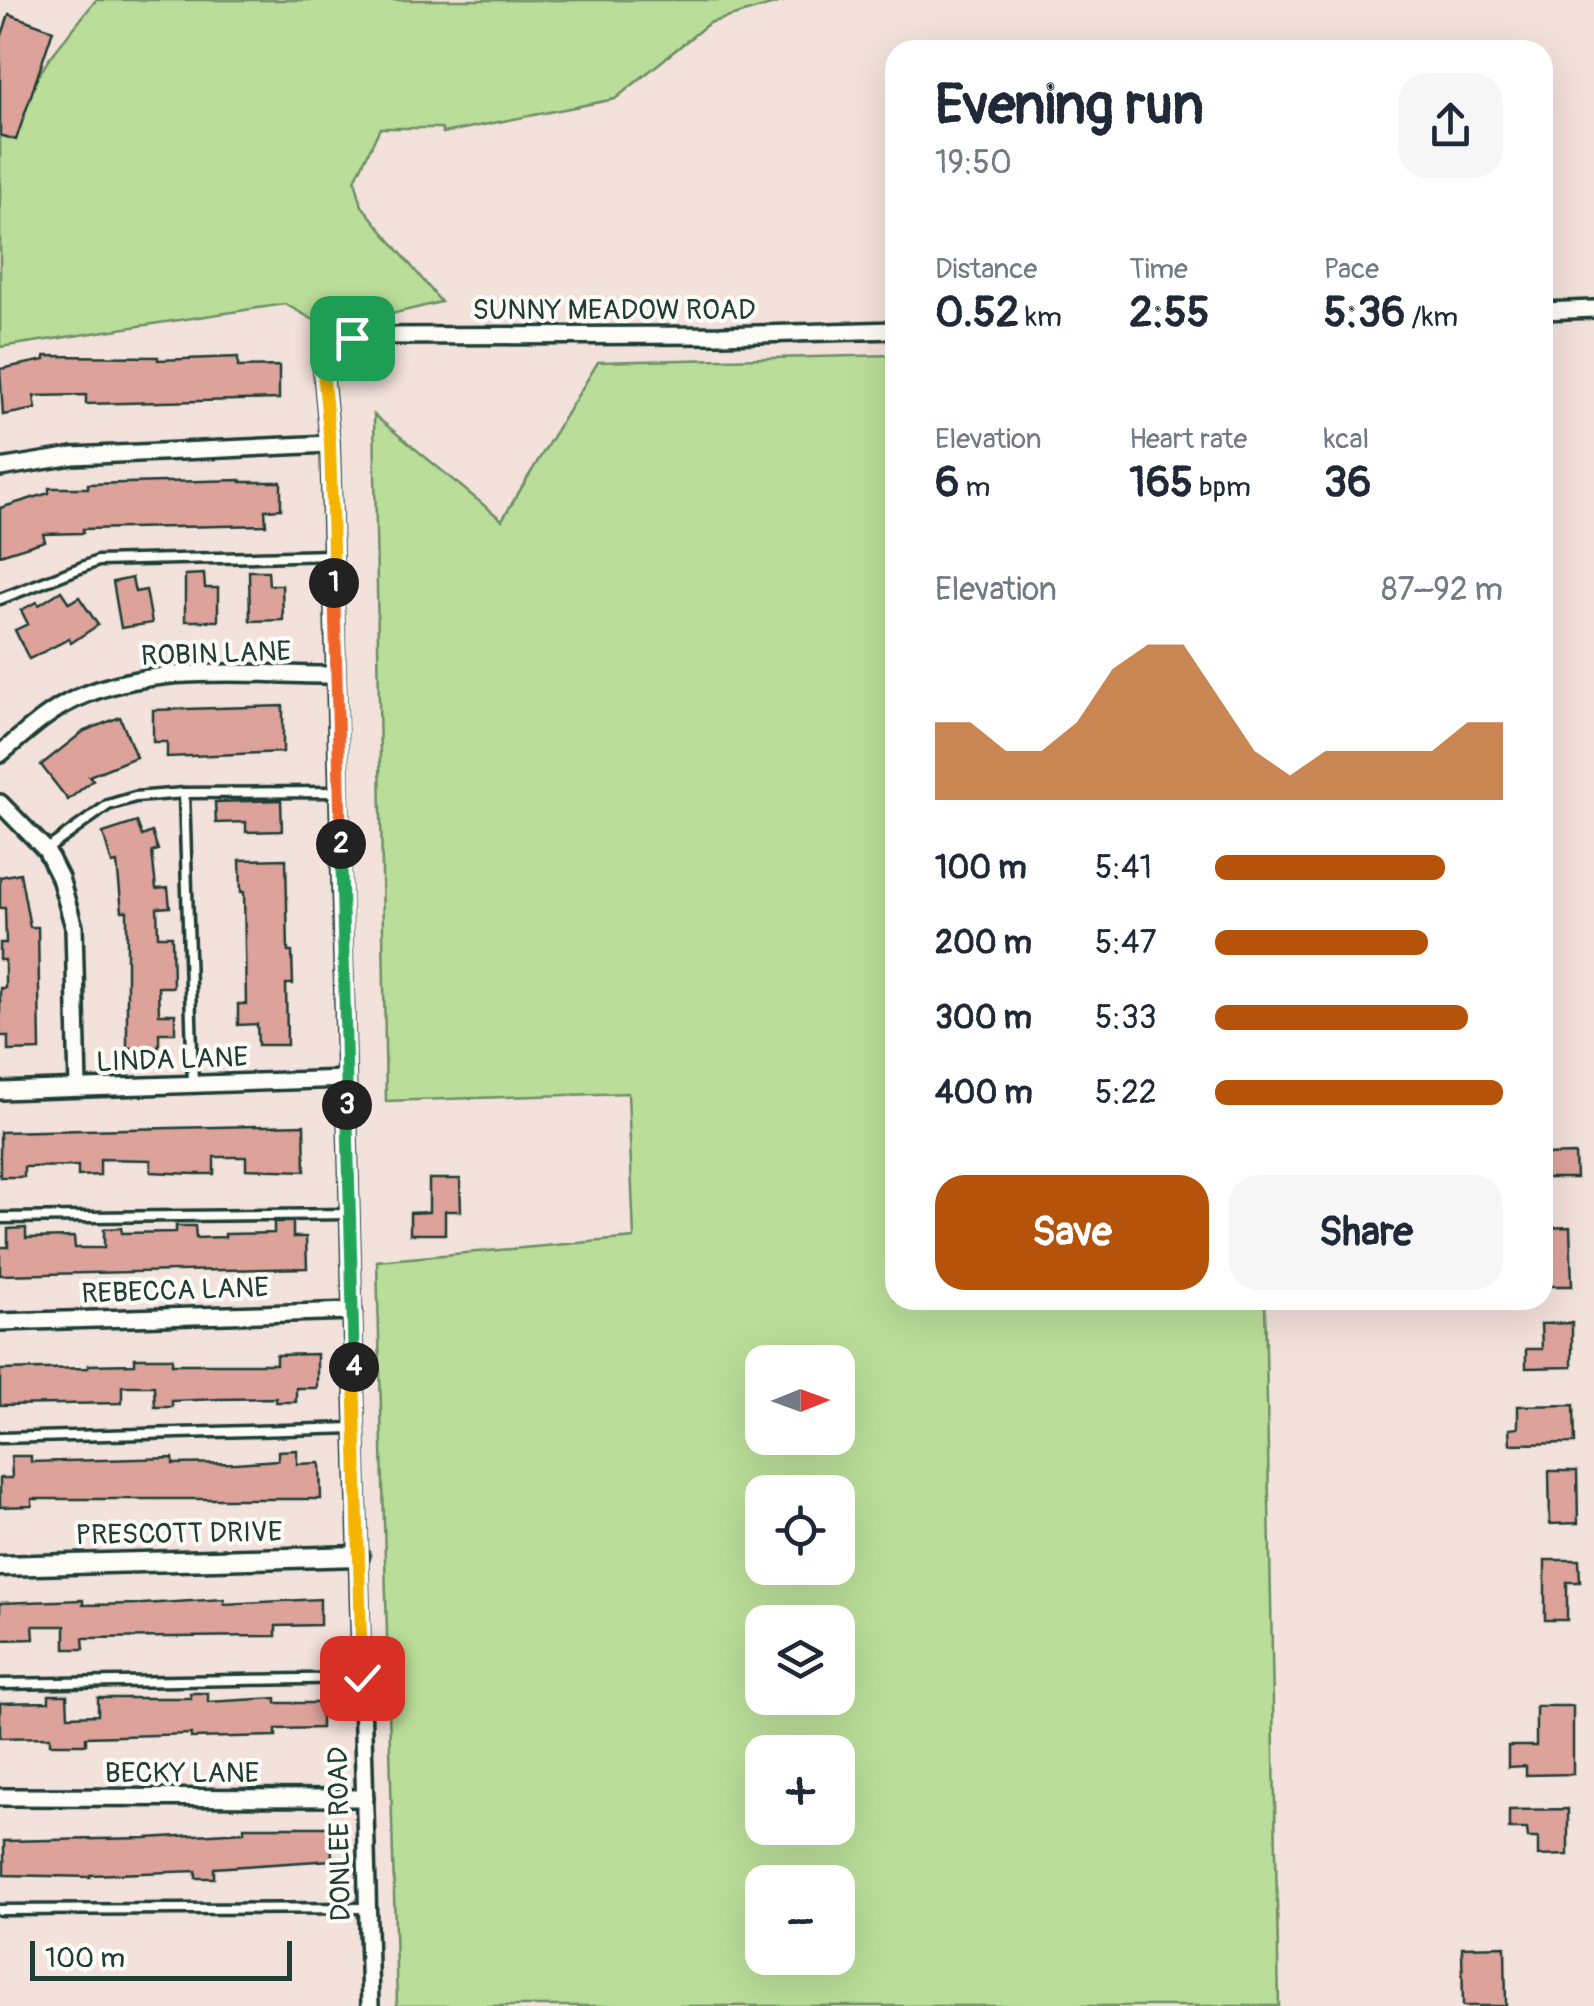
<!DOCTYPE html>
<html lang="en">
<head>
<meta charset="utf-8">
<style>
  body { margin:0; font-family:Pangolin,sans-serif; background:#f6f6f7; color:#1f2937; height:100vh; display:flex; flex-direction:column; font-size:38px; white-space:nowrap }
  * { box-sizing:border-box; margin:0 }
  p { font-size:32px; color:#747a83 }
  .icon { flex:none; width:55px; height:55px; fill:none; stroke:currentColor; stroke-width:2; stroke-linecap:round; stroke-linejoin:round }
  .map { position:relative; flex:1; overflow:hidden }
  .details { position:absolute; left:885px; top:40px; width:668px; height:1270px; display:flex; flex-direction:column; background:#fff; border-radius:30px; box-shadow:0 10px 40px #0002 }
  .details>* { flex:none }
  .needle { width:65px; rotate:89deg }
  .buttons { position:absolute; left:745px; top:1345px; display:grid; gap:20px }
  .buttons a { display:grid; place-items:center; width:110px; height:110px; border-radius:20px; background:#fff; box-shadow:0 10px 40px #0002; font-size:50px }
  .scale { position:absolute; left:30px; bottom:25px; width:262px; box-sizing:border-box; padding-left:10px; border:5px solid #1f3d34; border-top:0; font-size:28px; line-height:35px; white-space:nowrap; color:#1f3d34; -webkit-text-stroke:8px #fdfcf7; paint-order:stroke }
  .pin { position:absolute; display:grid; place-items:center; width:85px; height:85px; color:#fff; margin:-42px; border-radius:20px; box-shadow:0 5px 15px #0006 }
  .km { position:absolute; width:50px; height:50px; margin:-25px; border-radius:50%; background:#222; color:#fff; font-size:28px; line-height:50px; text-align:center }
  .round { display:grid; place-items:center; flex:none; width:105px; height:105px; border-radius:30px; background:#f6f6f7 }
  .summary { display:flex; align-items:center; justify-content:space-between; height:170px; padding:0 50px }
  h1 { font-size:55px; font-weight:800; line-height:75px }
  .figures { display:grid; grid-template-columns:repeat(3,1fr); gap:15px; height:170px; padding:10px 50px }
  .figures div { display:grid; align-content:center }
  .figures b { font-size:42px; font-weight:800 }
  .figures small { font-size:28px; font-weight:400 }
  .figures p { font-size:28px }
  .chart { height:280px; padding:20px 50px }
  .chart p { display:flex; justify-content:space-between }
  .chart svg { width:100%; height:180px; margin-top:10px; fill:#b45309; opacity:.7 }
  .button { display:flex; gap:20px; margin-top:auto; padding:20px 50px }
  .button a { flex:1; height:115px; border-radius:30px; background:#b45309; color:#fff; font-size:40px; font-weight:800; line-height:115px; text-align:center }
  .button a+a { background:#f6f6f7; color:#1f2937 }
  ul { padding:0 50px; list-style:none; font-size:32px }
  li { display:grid; grid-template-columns:160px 120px 1fr; align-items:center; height:75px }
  li i { height:25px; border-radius:12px; background:#b45309 }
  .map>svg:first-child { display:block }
  .green { fill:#bade99; stroke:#6c8e66; stroke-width:2.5; fill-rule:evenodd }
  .building { fill:#dda39b; stroke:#1f3d34; stroke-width:2.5 }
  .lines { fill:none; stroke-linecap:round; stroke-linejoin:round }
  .service-casing { stroke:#1f3d34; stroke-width:15 }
  .minor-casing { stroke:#1f3d34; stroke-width:22 }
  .tertiary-casing { stroke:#1f3d34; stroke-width:25 }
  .service { stroke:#fdfcf7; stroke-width:8 }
  .minor { stroke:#fdfcf7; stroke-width:15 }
  .tertiary { stroke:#fdfcf7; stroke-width:18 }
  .split-1-casing { stroke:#fff; stroke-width:20 }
  .split-2-casing { stroke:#fff; stroke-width:20 }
  .split-3-casing { stroke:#fff; stroke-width:20 }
  .split-4-casing { stroke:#fff; stroke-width:20 }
  .split-5-casing { stroke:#fff; stroke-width:20 }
  .split-1 { stroke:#f5b400; stroke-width:12 }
  .split-2 { stroke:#f0652b; stroke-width:12 }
  .split-3 { stroke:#22a559; stroke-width:12 }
  .split-4 { stroke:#22a559; stroke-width:12 }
  .split-5 { stroke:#f5b400; stroke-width:12 }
  .labels { text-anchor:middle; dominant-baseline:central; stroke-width:8; stroke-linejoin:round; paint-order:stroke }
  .street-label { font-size:28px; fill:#1f3d34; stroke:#fdfcf7 }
</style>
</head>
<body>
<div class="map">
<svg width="1594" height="2006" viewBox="0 0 1594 2006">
  <rect width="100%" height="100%" fill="#f3e1db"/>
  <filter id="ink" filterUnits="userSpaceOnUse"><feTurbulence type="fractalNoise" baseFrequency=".01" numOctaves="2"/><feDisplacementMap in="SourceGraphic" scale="20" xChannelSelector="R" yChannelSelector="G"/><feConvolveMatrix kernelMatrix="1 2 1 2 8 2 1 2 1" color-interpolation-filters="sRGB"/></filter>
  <g filter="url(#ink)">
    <!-- green -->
    <g class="green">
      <polygon points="96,0 788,0 709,23 615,99 443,133 441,128 380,128 355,180 362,206 441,302 330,329 285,304 0,347 0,135 49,59"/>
      <path d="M895,355V1300H1265L1279,2006H397L377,1261L634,1238L628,1093L386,1101L374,415L502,520L598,362ZM762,1362H838V1438H762ZM762,1492H838V1568H762ZM762,1622H838V1698H762ZM762,1752H838V1828H762ZM762,1882H838V1958H762Z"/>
    </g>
    <!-- building -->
    <g class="building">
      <polygon points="9,14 53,30 16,140 0,135 0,41"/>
      <polygon points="45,356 158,357 158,360 238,357 238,367 279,366 279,399 86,404 86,395 34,396 36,409 3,415 0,369 45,360"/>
      <polygon points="241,480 241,482 281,482 281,509 265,510 266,525 83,529 83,533 43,534 45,541 0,555 0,508 49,493 49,488 88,488 88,484"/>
      <polygon points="249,571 268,571 269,585 282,585 283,620 250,621"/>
      <polygon points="204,574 205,588 218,588 218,621 185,621 185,575"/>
      <polygon points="132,578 135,592 146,590 152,623 121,628 113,582"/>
      <polygon points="61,591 69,603 79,597 98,625 71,643 69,639 29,659 15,630 28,624 21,610 37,602 39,605"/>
      <polygon points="283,706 283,752 167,757 167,742 153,742 153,710"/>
      <polygon points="120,717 136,757 89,776 93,780 68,800 41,765 84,731"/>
      <polygon points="281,800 282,831 246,832 246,822 216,823 215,802"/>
      <polygon points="137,822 142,836 152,832 158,850 152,852 156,889 168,888 170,907 157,908 158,936 172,936 173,987 158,987 159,1014 175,1014 175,1033 159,1033 159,1047 127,1048 127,911 122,911 117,863 112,864 103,833"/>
      <polygon points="286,859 288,952 292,952 293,984 286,984 287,1045 258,1045 257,1024 238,1025 238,1004 246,1004 244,892 241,892 240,860"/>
      <polygon points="20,873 30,927 38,927 40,1050 8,1051 8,1036 0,1036 0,988 5,988 5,960 0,960 0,943 6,943 5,908 0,908 0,877"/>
      <polygon points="304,1125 305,1171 246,1169 246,1157 214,1157 214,1174 194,1174 151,1172 151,1160 100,1159 100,1175 78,1176 78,1166 24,1167 24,1177 0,1177 0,1132"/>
      <polygon points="1575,1154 1576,1178 1542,1178 1542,1155"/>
      <polygon points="429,1179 460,1179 461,1211 445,1211 445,1234 410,1234 410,1213 429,1212"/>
      <polygon points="274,1222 293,1222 293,1237 306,1237 307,1268 0,1275 0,1247 8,1247 8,1229 26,1228 26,1238 74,1237 75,1248 104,1248 104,1229 121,1228 122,1233 176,1232 176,1226 195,1226 196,1238 225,1237 225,1234 274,1233"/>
      <polygon points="1570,1227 1572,1286 1542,1286 1542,1228"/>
      <polygon points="1572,1323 1572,1367 1526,1368 1526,1349 1542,1349 1541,1324"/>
      <polygon points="317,1354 317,1388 296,1388 296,1402 276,1402 276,1398 219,1399 172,1401 172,1407 155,1407 154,1386 122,1386 122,1403 0,1405 0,1370 88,1368 88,1365 135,1364 135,1358 172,1358 172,1364 276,1364 276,1355"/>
      <polygon points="1574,1405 1575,1443 1510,1444 1509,1429 1518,1428 1518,1406"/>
      <polygon points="297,1450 297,1464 320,1463 321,1499 32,1499 32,1506 0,1507 0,1478 12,1478 11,1456 31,1456 31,1462 173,1458 173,1464 235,1463 278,1460 278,1451"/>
      <polygon points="1549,1471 1577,1471 1578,1523 1550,1524"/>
      <polygon points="1545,1560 1579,1560 1580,1582 1567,1582 1567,1620 1545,1620"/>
      <polygon points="224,1599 224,1604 320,1599 320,1625 276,1626 276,1636 83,1638 84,1649 65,1649 65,1626 33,1626 34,1639 0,1640 0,1603 83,1600 83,1605 142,1604"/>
      <polygon points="190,1693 208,1693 208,1702 276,1698 276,1703 321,1703 321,1728 276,1729 276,1736 191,1738 191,1734 86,1737 86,1744 50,1744 50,1737 0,1738 0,1703 49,1702 49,1695 67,1695 68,1716 98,1715 98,1698 191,1698"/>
      <polygon points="1536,1706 1573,1706 1573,1774 1526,1775 1526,1766 1508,1767 1508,1746 1536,1746"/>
      <polygon points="1568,1809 1568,1855 1538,1856 1538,1838 1528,1838 1527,1829 1509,1829 1509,1810"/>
      <polygon points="244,1827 331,1827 332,1860 214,1868 214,1878 196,1878 196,1871 90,1875 90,1877 4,1875 4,1841 146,1838 244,1832"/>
      <polygon points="1505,1946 1506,2006 1463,2006 1462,1947"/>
    </g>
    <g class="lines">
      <defs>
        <g id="service">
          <polyline points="0,599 98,561 333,555"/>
          <polyline points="184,793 193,1084"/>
          <polyline points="46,850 108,805 135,797 184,793 339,792"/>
          <polyline points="0,1218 350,1214"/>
          <polyline points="0,1438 355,1428"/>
          <polyline points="0,1684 362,1678"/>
          <polyline points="0,1910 367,1908"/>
        </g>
        <g id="minor">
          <polyline points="1542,311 1594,309"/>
          <polyline points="0,468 73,456 330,444"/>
          <path d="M0,754C23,735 47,712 75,699C155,662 251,675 336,675"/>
          <polyline points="0,803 46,850 60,878 74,927 78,1088"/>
          <polyline points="0,1091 346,1079"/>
          <polyline points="0,1322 353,1311"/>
          <polyline points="0,1797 365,1798"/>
          <polyline points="370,2006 330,444 322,360 335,346 370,336 721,335 895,330"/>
        </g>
        <polyline id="tertiary" points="0,1566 359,1556"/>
      </defs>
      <!-- service casing -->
      <use href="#service" class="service-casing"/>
      <!-- minor casing -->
      <use href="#minor" class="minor-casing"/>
      <!-- tertiary casing -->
      <use href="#tertiary" class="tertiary-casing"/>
      <!-- service -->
      <use href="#service" class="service"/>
      <!-- minor -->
      <use href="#minor" class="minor"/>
      <!-- tertiary -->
      <use href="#tertiary" class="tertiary"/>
    </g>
  </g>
  <g class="lines" filter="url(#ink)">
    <defs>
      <polyline id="split-1" points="334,583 330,444 322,360 334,346 352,338"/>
      <polyline id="split-2" points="334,583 341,844"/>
      <polyline id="split-3" points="341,844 347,1105"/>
      <polyline id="split-4" points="347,1105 354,1367"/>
      <polyline id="split-5" points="354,1367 362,1678"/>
    </defs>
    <!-- split-1 casing -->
    <use href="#split-1" class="split-1-casing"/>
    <!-- split-2 casing -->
    <use href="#split-2" class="split-2-casing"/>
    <!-- split-3 casing -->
    <use href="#split-3" class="split-3-casing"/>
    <!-- split-4 casing -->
    <use href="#split-4" class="split-4-casing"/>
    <!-- split-5 casing -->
    <use href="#split-5" class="split-5-casing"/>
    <!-- split-1 -->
    <use href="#split-1" class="split-1"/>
    <!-- split-2 -->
    <use href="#split-2" class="split-2"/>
    <!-- split-3 -->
    <use href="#split-3" class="split-3"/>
    <!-- split-4 -->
    <use href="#split-4" class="split-4"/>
    <!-- split-5 -->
    <use href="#split-5" class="split-5"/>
  </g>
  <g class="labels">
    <!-- street labels -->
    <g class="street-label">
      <text x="614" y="310">SUNNY MEADOW ROAD</text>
      <text transform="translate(216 654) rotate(-2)">ROBIN LANE</text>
      <text transform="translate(172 1060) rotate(-2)">LINDA LANE</text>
      <text transform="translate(175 1291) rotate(-2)">REBECCA LANE</text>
      <text transform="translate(179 1534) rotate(-1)">PRESCOTT DRIVE</text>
      <text x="182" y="1773">BECKY LANE</text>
      <text transform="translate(340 1834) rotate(-91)">DONLEE ROAD</text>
    </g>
  </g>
</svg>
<div class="buttons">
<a><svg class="needle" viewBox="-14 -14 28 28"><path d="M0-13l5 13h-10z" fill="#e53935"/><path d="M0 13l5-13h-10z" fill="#747a83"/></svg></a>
<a><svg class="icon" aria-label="locate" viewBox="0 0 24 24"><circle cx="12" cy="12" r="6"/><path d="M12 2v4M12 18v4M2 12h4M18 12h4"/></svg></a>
<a><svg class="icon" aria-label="layers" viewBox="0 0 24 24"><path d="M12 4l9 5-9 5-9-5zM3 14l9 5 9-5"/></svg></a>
<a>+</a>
<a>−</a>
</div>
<div class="scale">100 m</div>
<div class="pin" style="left:352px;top:338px;background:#1e9e55"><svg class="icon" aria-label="arrive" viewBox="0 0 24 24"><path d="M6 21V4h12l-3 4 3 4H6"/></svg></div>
<div class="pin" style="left:362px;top:1678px;background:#d93025"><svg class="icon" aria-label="check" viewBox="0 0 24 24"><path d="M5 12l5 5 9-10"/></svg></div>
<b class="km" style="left:334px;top:583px">1</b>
<b class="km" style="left:341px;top:844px">2</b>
<b class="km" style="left:347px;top:1105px">3</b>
<b class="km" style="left:354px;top:1367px">4</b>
<section class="details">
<div class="summary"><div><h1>Evening run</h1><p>19:50</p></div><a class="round"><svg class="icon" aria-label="share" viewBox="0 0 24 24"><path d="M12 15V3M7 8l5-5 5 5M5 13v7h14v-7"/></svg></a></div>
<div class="figures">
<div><p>Distance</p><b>0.52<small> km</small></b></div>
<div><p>Time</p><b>2:55</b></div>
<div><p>Pace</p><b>5:36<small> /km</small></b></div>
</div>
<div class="figures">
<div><p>Elevation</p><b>6<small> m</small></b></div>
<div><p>Heart rate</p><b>165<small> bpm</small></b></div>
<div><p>kcal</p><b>36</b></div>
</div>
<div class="chart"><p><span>Elevation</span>87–92 m</p>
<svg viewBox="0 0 160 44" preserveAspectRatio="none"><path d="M0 44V25L10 25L20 32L30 32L40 25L50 12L60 6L70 6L80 19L90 32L100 38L110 32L120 32L130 32L140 32L150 25L160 25V44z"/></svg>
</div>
<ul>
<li><b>100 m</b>5:41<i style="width:80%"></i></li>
<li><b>200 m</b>5:47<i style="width:74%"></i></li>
<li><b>300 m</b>5:33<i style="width:88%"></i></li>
<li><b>400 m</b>5:22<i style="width:100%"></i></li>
</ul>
<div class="button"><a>Save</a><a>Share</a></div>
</section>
</div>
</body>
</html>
